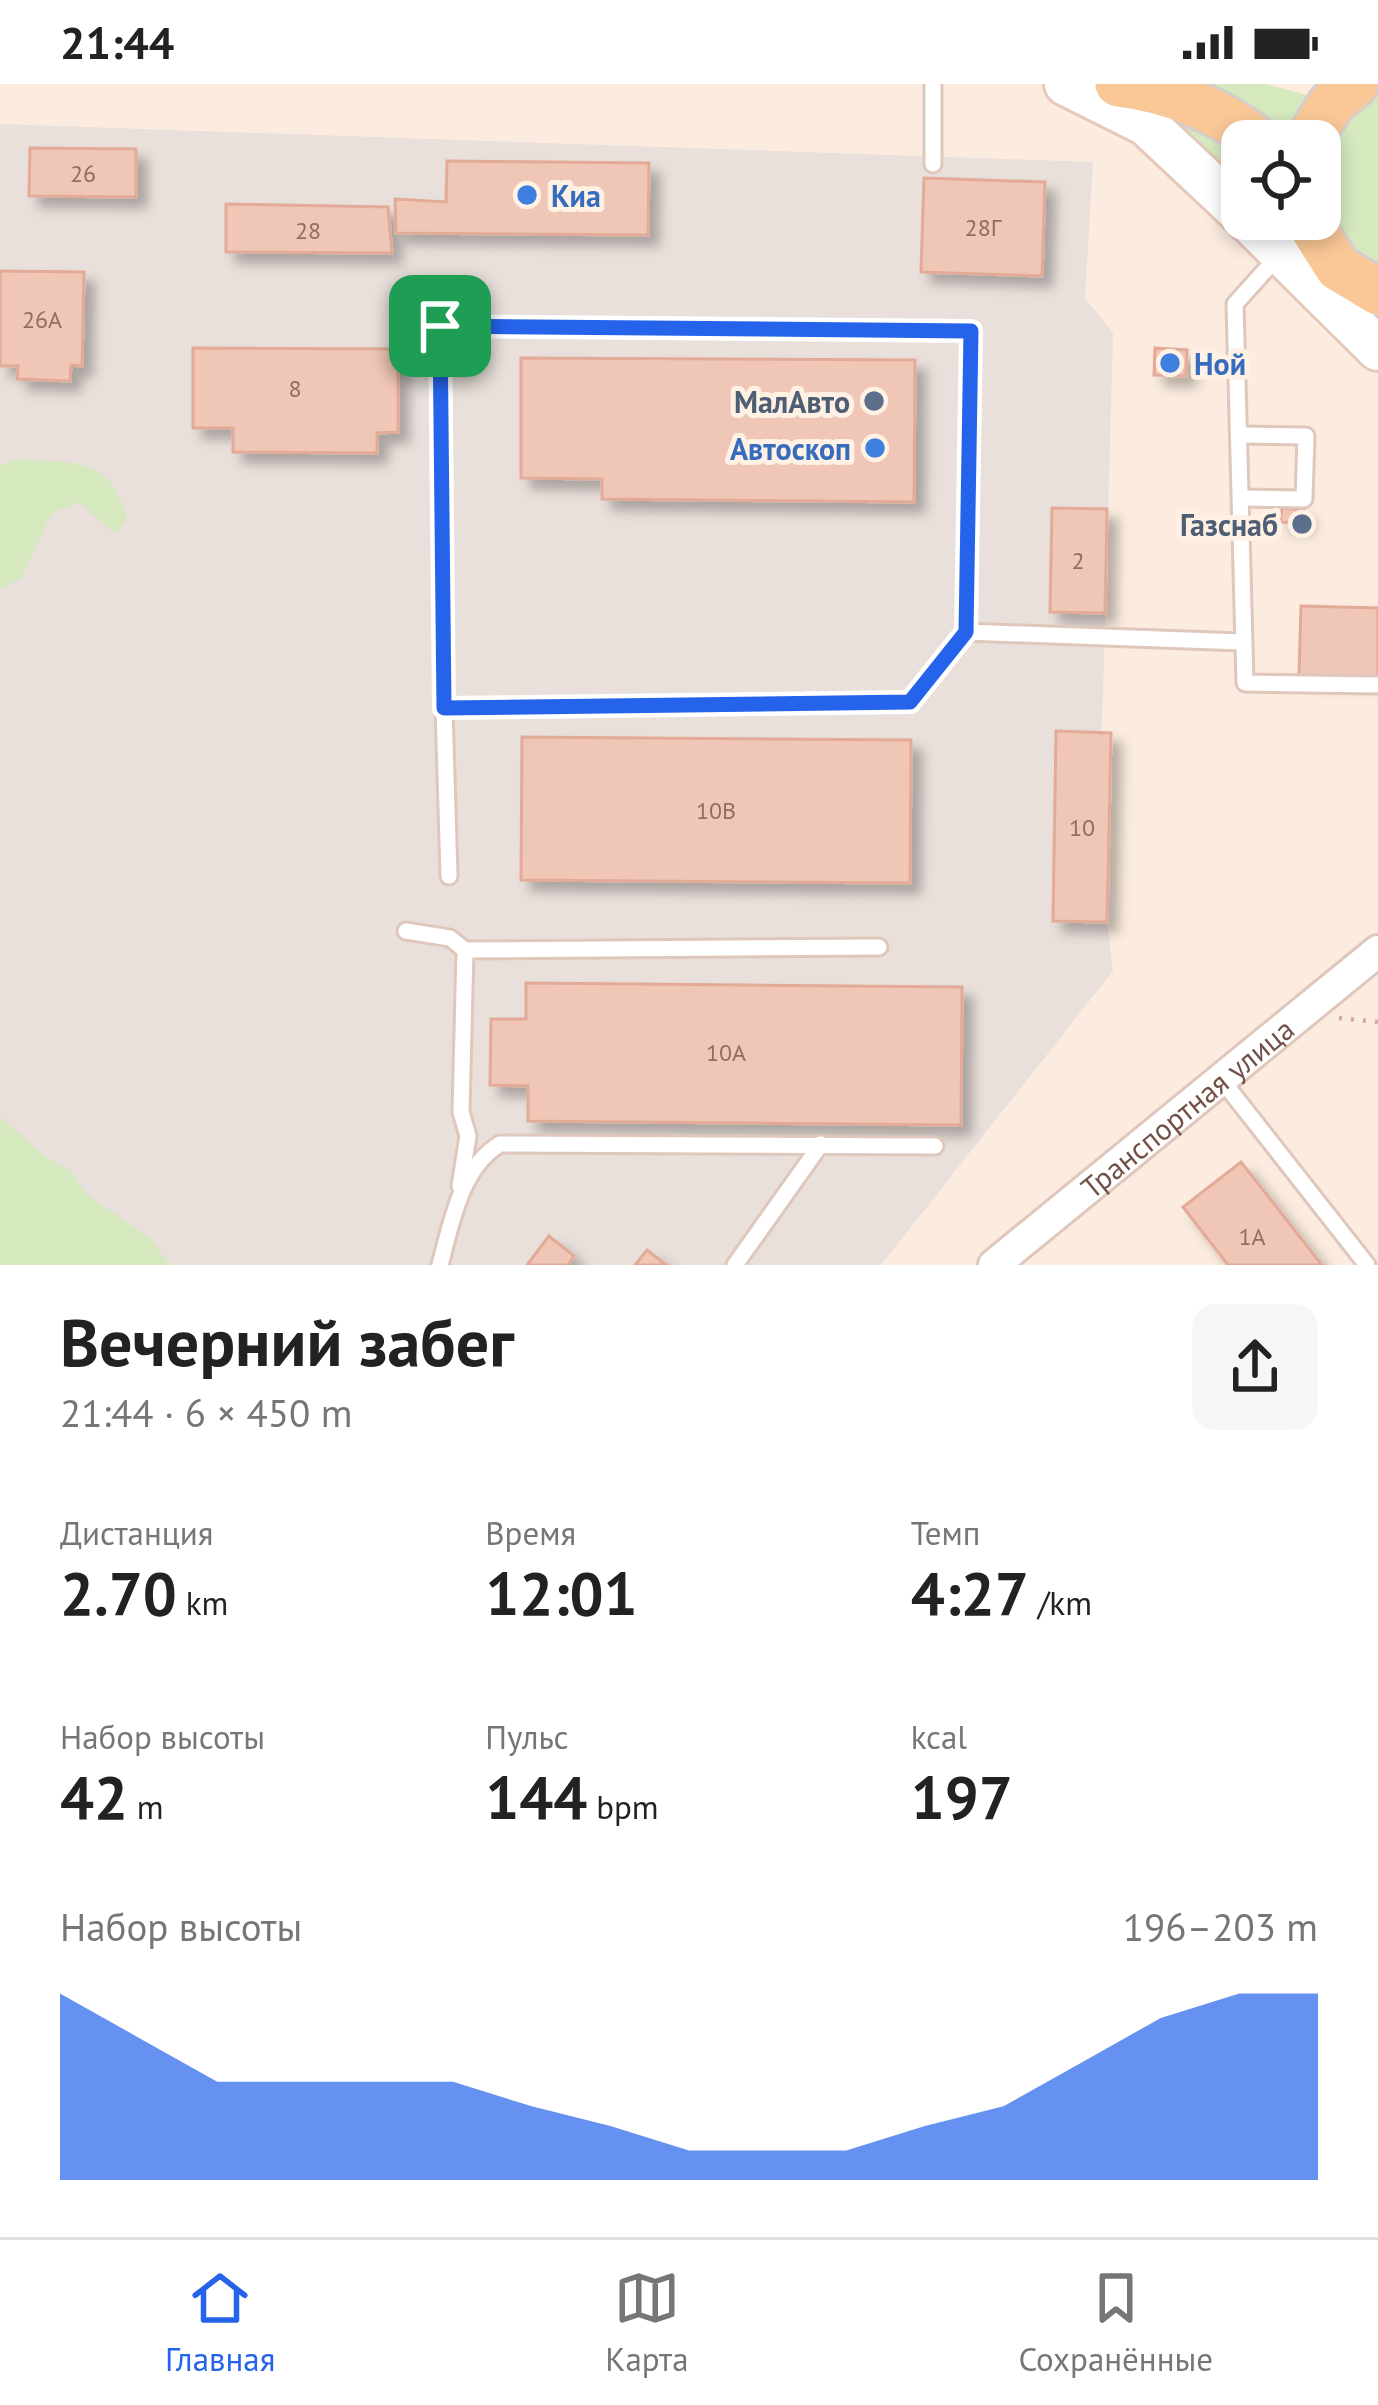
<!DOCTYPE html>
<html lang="ru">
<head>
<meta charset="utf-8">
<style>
  body { margin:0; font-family:"PT Sans",sans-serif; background:#f6f6f6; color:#222; height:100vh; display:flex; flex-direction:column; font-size:45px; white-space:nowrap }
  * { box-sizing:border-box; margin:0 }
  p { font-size:39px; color:#767676 }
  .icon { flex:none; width:66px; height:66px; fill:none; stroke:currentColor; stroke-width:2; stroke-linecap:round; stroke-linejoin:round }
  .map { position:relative; height:1181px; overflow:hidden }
  .drawer { display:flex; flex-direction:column; background:#fff; flex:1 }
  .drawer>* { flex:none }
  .tools { position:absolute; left:1221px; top:36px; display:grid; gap:24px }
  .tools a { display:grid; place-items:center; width:120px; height:120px; border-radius:24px; background:#fff; box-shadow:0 6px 18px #0003; font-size:60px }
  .pin { position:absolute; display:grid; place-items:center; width:102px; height:102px; color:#fff; margin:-51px; border-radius:24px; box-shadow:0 6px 18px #0006 }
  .round { display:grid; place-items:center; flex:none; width:126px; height:126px; border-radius:24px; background:#f6f6f6 }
  .overview { display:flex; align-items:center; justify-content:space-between; height:204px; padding:0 60px }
  h1 { font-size:66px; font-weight:700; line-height:90px }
  .metrics { display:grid; grid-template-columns:repeat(3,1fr); gap:18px; height:204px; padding:12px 60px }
  .metrics div { display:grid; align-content:center }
  .metrics b { font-size:60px; font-weight:700 }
  .metrics small { font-size:33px; font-weight:400 }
  .metrics p { font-size:33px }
  .chart { height:336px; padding:24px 60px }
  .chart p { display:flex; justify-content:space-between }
  .chart svg { width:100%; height:216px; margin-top:12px; fill:#2563eb; opacity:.7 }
  .status { display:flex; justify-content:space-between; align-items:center; height:84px; padding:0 60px; background:#fff; direction:ltr }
  .status svg { height:33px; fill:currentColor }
  .tabs { display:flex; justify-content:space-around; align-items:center; height:168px; border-top:3px solid #e0e0e0; background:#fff; font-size:33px; color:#767676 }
  .tabs a { display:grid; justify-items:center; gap:6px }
  .tabs .active { color:#2563eb }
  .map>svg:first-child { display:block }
  .industrial { fill:#e9e0db }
  .green { fill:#d5e8be }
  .building { fill:#f0c6b7; stroke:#e3aa98; stroke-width:3; filter:url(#shadow) }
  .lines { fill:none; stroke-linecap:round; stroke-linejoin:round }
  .service-casing { stroke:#dfc7bb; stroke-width:21 }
  .minor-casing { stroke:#dfc7bb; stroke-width:36 }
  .secondary-casing { stroke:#e6c9bb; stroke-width:48 }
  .primary-casing { stroke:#d7cecb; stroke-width:51 }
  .path { stroke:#d4a99b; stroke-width:4.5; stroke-dasharray:3 9; stroke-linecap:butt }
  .service { stroke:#fff; stroke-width:15 }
  .minor { stroke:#fff; stroke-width:30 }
  .secondary { stroke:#fff; stroke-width:42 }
  .primary { stroke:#fac897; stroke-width:45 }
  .route-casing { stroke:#fff; stroke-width:24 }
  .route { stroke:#2563eb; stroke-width:15 }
  .shop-dot { fill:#3f7fe0; stroke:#fff1e4; stroke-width:4.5 }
  .service-dot { fill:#5c6f8a; stroke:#fff1e4; stroke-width:4.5 }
  .labels { text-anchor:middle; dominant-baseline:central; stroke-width:10; stroke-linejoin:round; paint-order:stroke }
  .number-label { font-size:24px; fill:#916e63 }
  .shop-label { font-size:30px; font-weight:bold; fill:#366cbe; stroke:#fff1e4; text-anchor:start }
  .service-label { font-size:30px; font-weight:bold; fill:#4e5e75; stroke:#fff1e4; text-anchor:end }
  .street-label { font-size:30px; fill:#715147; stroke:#fff1e4 }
</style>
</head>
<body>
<div class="status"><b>21:44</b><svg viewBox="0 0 49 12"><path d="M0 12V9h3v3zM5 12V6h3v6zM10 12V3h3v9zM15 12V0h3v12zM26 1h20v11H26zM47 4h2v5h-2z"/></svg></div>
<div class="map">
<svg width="1378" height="1181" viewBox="0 0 1378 1181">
  <defs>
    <filter id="shadow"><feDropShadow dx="10" dy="10" stdDeviation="6" flood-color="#0004"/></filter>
  </defs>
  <rect width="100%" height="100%" fill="#fbecdf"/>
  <!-- industrial -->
  <polygon class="industrial" points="0,40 1093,78 1085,214 1113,249 1103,615 1101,649 1056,648 1053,836 1107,838 1113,887 881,1181 0,1181"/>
  <!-- green -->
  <g class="green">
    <polygon points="1164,0 1266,0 1318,14 1291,57 1271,57"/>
    <polygon points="1117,10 1242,57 1242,113"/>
    <path d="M1378,12V185C1308,149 1306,48 1378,12Z"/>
    <path d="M21,375C74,379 112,373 127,434L115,450L79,418L51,430L21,494L0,505V381Z"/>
    <polygon points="0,1033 47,1074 71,1087 86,1110 150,1154 170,1181 0,1181"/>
  </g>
  <!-- building -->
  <g class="building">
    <polygon points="30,64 136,65 136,113 29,112"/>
    <polygon points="447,77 649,79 648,151 396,149 395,115 446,118"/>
    <polygon points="924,94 1045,98 1042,192 921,188"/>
    <polygon points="226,120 388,123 392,169 226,168"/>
    <polygon points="0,187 84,188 82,282 71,281 70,297 17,295 18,282 0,282"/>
    <polygon points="193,264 398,265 398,348 377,349 377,369 233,368 233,344 193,344"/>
    <polygon points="1155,264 1187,266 1186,292 1154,291"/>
    <polygon points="521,274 915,276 914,418 602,415 602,395 521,394"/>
    <polygon points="1052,424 1107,425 1105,529 1050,528"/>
    <polygon points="1282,424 1304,426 1302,440 1280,438"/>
    <polygon points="1301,522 1378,524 1378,593 1299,591"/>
    <polygon points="1056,647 1111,649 1107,838 1053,837"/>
    <polygon points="522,653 911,656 910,799 521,796"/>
    <polygon points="526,899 962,903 961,1041 528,1037 528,1002 490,1001 491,935 526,935"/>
    <polygon points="1241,1078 1322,1181 1228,1181 1183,1123"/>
    <polygon points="549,1152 574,1172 568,1181 527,1181"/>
    <polygon points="647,1166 666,1181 635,1181"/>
  </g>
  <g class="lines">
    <defs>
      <g id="service">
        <polyline points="933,80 933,0"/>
        <polyline points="1280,170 1235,220 1245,599 1378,601"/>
        <polyline points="1241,351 1306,352 1304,415 1243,414"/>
        <polyline points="966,548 1241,558"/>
        <polyline points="444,624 440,242 971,247 966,548 910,618 444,624 449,792"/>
        <polyline points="406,847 450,854 465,866 461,1028 468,1052 460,1102"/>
        <polyline points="465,866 879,863"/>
        <polyline points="1221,995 1367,1181"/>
        <path d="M440,1181C451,1140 461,1083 500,1060L935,1062"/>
        <polyline points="735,1181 821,1060"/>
      </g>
      <g id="minor">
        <path id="s1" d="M994,1181L1378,867"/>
      </g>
      <g id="secondary">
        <polyline points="1066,0 1146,40 1242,130"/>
        <polyline points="1247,135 1378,265"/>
      </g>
      <g id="primary">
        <path d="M1118,0C1167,6 1219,25 1258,57"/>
        <polyline points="1308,57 1331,20 1355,0"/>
        <polyline points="1307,135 1338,184 1378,208"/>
      </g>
    </defs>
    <!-- service casing -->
    <use href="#service" class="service-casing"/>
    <!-- minor casing -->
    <use href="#minor" class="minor-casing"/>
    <!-- secondary casing -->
    <use href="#secondary" class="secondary-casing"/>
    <!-- primary casing -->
    <use href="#primary" class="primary-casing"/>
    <!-- path -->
    <polyline class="path" points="1339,934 1378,938"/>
    <!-- service -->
    <use href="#service" class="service"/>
    <!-- minor -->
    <use href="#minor" class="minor"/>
    <!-- secondary -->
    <use href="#secondary" class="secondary"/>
    <!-- primary -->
    <use href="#primary" class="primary"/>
  </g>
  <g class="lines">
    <defs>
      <polygon id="route" points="440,242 971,247 966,548 910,618 444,624"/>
    </defs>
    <!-- route casing -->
    <use href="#route" class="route-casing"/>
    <!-- route -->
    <use href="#route" class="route"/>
  </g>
  <!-- markers -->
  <g class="shop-dot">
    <circle cx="527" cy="111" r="12"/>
    <circle cx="1170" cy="279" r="12"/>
    <circle cx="875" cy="364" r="12"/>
  </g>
  <g class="service-dot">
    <circle cx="874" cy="317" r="12"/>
    <circle cx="1302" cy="440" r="12"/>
  </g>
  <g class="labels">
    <!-- number labels -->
    <g class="number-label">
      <text x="83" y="89">26</text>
      <text x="983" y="143">28Г</text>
      <text x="308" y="146">28</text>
      <text x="42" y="235">26А</text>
      <text x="295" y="304">8</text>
      <text x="1078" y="476">2</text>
      <text x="716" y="726">10В</text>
      <text x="1082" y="743">10</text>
      <text x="726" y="968">10А</text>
      <text x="1252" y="1152">1А</text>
    </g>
    <!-- shop labels -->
    <g class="shop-label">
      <text x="551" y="111">Киа</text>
      <text x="1194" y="279">Ной</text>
      <text x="851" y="364" text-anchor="end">Автоскоп</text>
    </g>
    <!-- service labels -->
    <g class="service-label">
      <text x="850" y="317">МалАвто</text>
      <text x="1278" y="440">Газснаб</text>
    </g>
    <!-- street labels -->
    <g class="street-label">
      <text stroke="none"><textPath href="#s1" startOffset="249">Транспортная улица</textPath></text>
    </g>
  </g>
</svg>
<div class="tools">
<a><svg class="icon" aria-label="locate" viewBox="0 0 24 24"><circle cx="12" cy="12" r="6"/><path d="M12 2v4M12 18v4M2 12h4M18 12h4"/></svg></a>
</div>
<div class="pin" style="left:440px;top:242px;background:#1e9e55"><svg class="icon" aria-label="arrive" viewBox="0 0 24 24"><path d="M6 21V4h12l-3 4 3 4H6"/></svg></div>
</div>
<section class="drawer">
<div class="overview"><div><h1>Вечерний забег</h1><p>21:44 · 6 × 450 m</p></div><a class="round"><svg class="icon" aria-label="share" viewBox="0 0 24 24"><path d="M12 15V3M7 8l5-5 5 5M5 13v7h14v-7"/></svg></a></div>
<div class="metrics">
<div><p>Дистанция</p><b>2.70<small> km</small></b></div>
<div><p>Время</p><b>12:01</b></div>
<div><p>Темп</p><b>4:27<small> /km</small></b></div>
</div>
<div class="metrics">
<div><p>Набор высоты</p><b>42<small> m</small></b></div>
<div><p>Пульс</p><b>144<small> bpm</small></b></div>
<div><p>kcal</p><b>197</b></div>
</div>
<div class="chart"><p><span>Набор высоты</span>196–203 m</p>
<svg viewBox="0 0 160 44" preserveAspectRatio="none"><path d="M0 44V6L10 15L20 24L30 24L40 24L50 24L60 29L70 33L80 38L90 38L100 38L110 33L120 29L130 20L140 11L150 6L160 6V44z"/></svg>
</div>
</section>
<nav class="tabs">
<a class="active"><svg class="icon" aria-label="home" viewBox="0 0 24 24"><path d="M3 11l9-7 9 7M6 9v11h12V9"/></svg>Главная</a>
<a><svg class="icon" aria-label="map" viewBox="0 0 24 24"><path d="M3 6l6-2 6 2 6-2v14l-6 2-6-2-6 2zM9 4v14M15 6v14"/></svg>Карта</a>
<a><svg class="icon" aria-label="saved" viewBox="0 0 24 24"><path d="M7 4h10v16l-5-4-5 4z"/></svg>Сохранённые</a>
</nav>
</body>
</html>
